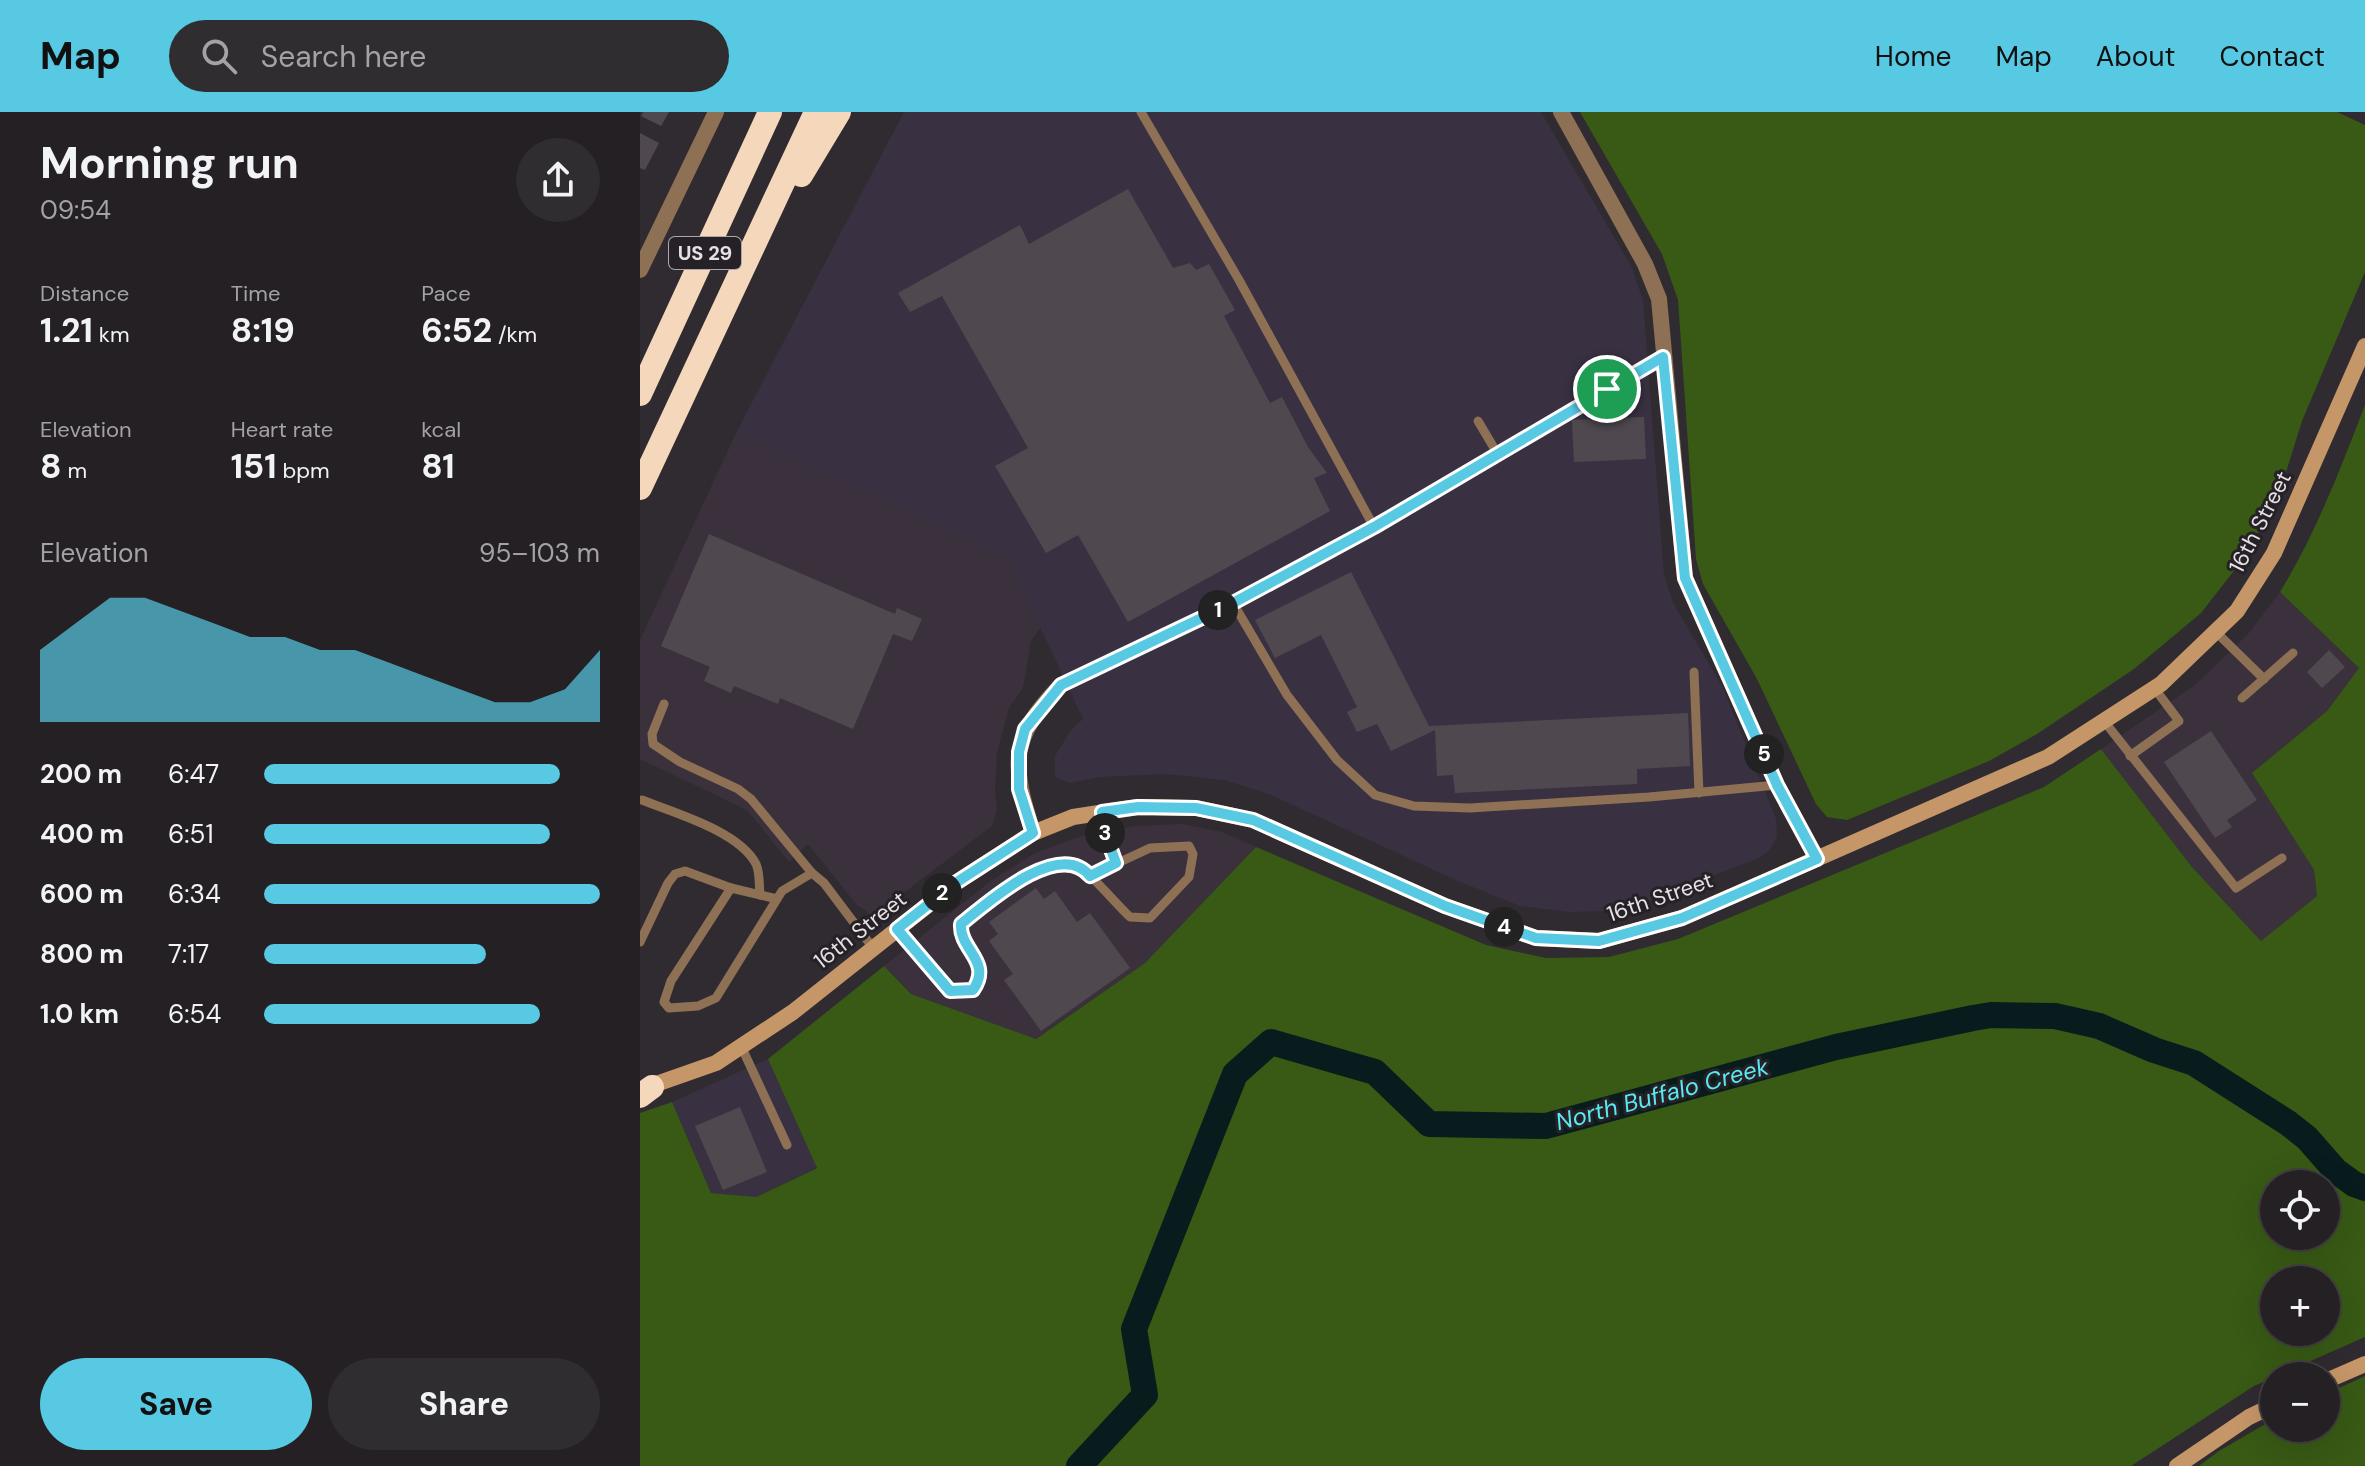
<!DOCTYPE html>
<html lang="en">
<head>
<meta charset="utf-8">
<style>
  body { margin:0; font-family:"DM Sans",sans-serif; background:#302d31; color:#f1f3f6; height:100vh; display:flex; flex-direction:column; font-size:30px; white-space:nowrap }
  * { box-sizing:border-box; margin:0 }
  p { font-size:26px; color:#a3a3a6 }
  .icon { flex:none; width:44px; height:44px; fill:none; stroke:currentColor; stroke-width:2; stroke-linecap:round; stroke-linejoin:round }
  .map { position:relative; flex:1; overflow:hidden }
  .sheet { display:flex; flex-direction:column; background:#242024; width:640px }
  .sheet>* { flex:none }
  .controls { position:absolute; left:1620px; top:1058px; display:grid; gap:16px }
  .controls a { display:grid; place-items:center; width:80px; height:80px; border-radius:50%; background:#242024; box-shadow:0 8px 32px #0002,0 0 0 2px #413e41; font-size:40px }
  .pin { position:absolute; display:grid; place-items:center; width:68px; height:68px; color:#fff; margin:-34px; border:4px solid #fff; border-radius:50%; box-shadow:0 2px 8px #0007 }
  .km { position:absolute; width:40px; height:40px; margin:-20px; border-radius:50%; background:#222; color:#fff; font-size:22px; line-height:40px; text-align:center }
  .round { display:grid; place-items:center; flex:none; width:84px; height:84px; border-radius:42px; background:#302d31 }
  .headline { display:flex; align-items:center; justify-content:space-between; height:136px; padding:0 40px }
  h1 { font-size:44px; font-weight:700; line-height:60px }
  .stats { display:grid; grid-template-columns:repeat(3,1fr); gap:12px; height:136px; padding:8px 40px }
  .stats div { display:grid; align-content:center }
  .stats b { font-size:34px; font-weight:700 }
  .stats small { font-size:22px; font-weight:400 }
  .stats p { font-size:22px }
  .chart { height:224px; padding:16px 40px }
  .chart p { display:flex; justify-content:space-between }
  .chart svg { width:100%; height:144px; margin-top:8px; fill:#58c9e3; opacity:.7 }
  .primary-button { display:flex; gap:16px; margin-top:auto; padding:16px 40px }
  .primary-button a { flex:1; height:92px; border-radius:48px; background:#58c9e3; color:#111; font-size:32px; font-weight:700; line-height:92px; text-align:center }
  .primary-button a+a { background:#302d31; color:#f1f3f6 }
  ul { padding:0 40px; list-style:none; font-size:26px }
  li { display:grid; grid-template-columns:128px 96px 1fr; align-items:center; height:60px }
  li i { height:20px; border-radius:10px; background:#58c9e3 }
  header { display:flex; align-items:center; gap:48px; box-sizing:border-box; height:112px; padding:0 40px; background:#58c9e3; color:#111 }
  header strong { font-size:38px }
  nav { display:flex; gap:44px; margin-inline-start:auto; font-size:28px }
  .search { width:560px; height:72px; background:#302d31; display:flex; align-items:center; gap:20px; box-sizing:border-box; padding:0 28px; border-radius:44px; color:#a3a3a6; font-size:30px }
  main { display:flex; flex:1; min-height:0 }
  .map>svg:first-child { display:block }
  .commercial { fill:#393141 }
  .built { fill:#3b313c }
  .green { fill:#385a15; fill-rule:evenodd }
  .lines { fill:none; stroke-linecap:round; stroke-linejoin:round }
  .river { stroke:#091c1d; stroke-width:26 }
  .building { fill:#4f494f }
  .lane { stroke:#8e7054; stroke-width:9 }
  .street { stroke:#8e7054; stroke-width:16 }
  .secondary { stroke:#c59667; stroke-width:16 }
  .highway { stroke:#f5d8bc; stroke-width:24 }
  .route-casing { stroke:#fff; stroke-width:16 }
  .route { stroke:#58c9e3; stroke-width:10 }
  .labels { text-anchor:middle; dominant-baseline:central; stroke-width:6; stroke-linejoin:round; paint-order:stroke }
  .shield { fill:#262127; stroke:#aca7ac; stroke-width:2 }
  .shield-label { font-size:20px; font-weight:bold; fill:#e5e1e5 }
  .street-label { font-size:22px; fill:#e5e1e5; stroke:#262127 }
  .water-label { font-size:24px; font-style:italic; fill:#58eaf0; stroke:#262127 }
</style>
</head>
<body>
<header>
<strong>Map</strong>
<div class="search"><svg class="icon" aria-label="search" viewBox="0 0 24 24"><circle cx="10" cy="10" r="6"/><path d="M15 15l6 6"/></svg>Search here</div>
<nav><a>Home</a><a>Map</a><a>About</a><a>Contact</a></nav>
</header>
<main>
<section class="sheet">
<div class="headline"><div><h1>Morning run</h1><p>09:54</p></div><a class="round"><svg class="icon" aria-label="share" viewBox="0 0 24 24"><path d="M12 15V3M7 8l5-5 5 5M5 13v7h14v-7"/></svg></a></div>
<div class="stats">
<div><p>Distance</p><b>1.21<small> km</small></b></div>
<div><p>Time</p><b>8:19</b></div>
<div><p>Pace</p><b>6:52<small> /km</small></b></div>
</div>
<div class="stats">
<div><p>Elevation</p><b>8<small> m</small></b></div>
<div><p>Heart rate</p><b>151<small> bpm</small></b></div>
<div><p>kcal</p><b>81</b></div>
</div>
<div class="chart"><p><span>Elevation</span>95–103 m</p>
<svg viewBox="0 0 160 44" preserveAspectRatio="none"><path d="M0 44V22L10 14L20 6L30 6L40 10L50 14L60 18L70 18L80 22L90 22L100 26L110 30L120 34L130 38L140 38L150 34L160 22V44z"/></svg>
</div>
<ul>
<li><b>200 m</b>6:47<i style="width:88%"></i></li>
<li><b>400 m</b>6:51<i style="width:85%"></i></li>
<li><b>600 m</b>6:34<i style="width:100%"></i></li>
<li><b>800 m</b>7:17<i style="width:66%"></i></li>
<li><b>1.0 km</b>6:54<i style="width:82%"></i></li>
</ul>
<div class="primary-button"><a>Save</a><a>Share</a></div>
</section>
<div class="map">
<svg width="1725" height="1354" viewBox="0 0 1725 1354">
  <rect width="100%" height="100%" fill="#302b30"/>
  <!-- commercial -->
  <g class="commercial">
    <polygon points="264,0 901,0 992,156 1003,188 1024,463 1033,491 1083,576 1136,707 1137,724 1129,739 1117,747 996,793 963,799 929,800 880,794 818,769 629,682 584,668 526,662 460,665 430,671 415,665 415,644 431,618 443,607 368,446 97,319"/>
    <polygon points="128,947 177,1055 116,1085 71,1081 32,990"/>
  </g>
  <!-- built -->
  <g class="built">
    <polygon points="97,319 368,446 401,515 391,529 383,576 369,596 357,640 355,680 357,696 352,714 233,804 217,793 168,732 149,750 107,698 0,647 0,528"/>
    <polygon points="1640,480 1719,556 1687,599 1612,661 1674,758 1677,784 1621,829 1552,755 1461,637 1555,573 1609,521"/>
    <polygon points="542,712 582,720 616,735 505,851 395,927 271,882 244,854 352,768 395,741 444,723 494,714"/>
  </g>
  <!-- green -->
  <g class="green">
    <polygon points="940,0 1697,0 1725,13 1725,160 1662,309 1640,379 1607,442 1561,501 1494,557 1397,622 1349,649 1207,708 1187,705 1176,692 1117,567 1063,472 1056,447 1038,188 1022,142"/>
    <path d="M1725,293V1225L1614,1274L1491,1354H0V1001L32,990L71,1081L116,1085L177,1056L128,947L244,854L271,882L396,927L505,851L616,735L846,833L906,846L969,845L1038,827L1404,675L1461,637L1552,755L1621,829L1677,784L1674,758L1612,661L1687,599L1719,556L1640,480C1676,421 1700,358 1725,293ZM1634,1072H1686V1124H1634ZM1634,1168H1686V1220H1634Z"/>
    <polygon points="1725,1264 1725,1354 1559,1354 1579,1339 1634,1307 1634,1316 1686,1316 1686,1282"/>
  </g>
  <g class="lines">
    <!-- river -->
    <polyline class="river" points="439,1354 505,1283 494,1217 595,962 631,930 735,960 789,1012 906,1014 1196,935 1333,906 1351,903 1415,904 1459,914 1514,938 1554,951 1648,1011 1667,1026 1696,1059 1714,1072 1725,1076"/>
  </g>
  <!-- building -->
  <g class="building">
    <polygon points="3,0 29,0 21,14 1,4"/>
    <polygon points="0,21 19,31 5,58 0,56"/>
    <polygon points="488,77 533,156 550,151 556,158 569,152 595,198 584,204 630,291 642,285 668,335 687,361 674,366 690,399 488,510 438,423 406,441 355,354 388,336 302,184 270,200 258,181 380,113 389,132"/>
    <polygon points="1004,305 1006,347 934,350 932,308"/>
    <polygon points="69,422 255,502 257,496 282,507 272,529 253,522 213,617 140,586 138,592 94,574 91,581 64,569 70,555 21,534"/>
    <polygon points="711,460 789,614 1048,601 1050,654 997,657 997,672 815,681 813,663 797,664 795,618 751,639 737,612 717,620 707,600 717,595 681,523 635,546 615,508"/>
    <polygon points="1689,538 1705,555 1682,576 1667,560"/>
    <polygon points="1571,619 1617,688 1587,708 1592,715 1575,726 1524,650"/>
    <polygon points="396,776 404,787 415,779 437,810 450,801 490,856 401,919 364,868 373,862 349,829 358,822 349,810"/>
    <polygon points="100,995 127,1060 83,1078 55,1014"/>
  </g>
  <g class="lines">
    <!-- lane -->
    <g class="lane">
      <polyline points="501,0 599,168 734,415"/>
      <polyline points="838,309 857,341"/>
      <polyline points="593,491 647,583 697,648 735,683 774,694 830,696 1009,685 1137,673"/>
      <polyline points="1576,520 1624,567"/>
      <polyline points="1054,560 1059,681"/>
      <polyline points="421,573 593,491 734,415 1023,245"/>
      <polyline points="1602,586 1653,541"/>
      <polyline points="24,592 12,622 13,632 40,650 98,677 111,687 172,761"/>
      <polyline points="1464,609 1596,776 1642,746"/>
      <polyline points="1490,644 1539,609 1515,577"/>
      <path d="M2,688C34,701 99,719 116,752C120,760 119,774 120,783"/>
      <polyline points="462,700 465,721 476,751"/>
      <polyline points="137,787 91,776 31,869 24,890 29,896 58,894 76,886 142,779 172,761 184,771 233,836"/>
      <path d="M257,817L310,879L333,878C353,848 319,839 321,812C349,789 403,739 441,756C448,759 481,797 490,805L510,806L549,765L553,742L549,734L510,736L450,764"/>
      <polyline points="0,830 28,771 35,762 45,759 91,776"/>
      <polyline points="101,934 147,1033"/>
    </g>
    <!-- street -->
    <g class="street">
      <polyline points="921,0 1005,152 1019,187 1045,466 1137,673 1177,747"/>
      <polyline points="0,158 76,0"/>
      <path d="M393,721C372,653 368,627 421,573"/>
    </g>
    <!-- secondary -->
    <g class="secondary">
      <polyline points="2,977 76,951 153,900 317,770 393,721 433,705 498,695 556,696 613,708 805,794 896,826 959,829 1042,806 1408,645 1521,572 1597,499 1634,441 1725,234"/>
      <polyline points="1686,1269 1725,1252"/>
      <polyline points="1537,1354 1609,1305 1634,1293"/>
    </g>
    <!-- highway -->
    <g class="highway">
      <polyline points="161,63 199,0"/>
      <polyline points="0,282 130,0"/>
      <polyline points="0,376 176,0"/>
      <polyline points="0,984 12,975"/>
    </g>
  </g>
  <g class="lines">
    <defs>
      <path id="route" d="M1023,245L1045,466L1137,673L1177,747L1042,806L959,829L896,826L805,794L613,708L556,696L498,695L462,700L465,721L476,751L450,764C419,726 347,791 321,812C319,838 353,849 333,878L310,879L257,817L317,770L393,721L379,677V640L385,617L421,573L593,491L734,415Z"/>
    </defs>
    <!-- route casing -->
    <use href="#route" class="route-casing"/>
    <!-- route -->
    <use href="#route" class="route"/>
  </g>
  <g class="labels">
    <!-- shield labels -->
    <rect class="shield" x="29" y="125" width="72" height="32" rx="6"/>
    <g class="shield-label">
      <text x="65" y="141">US 29</text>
    </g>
    <!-- street labels -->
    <g class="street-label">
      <text transform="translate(1620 410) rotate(-63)">16th Street</text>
      <text transform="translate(1020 785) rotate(-19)">16th Street</text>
      <text transform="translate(220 818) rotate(-38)">16th Street</text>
    </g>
    <!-- water labels -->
    <g class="water-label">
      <text transform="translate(1022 982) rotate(-15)">North Buffalo Creek</text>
    </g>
  </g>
</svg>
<div class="controls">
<a><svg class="icon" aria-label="locate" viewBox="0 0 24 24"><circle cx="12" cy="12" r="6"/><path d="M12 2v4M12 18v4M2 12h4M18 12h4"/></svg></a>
<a>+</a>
<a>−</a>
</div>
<div class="pin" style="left:967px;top:277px;background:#1e9e55"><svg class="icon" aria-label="arrive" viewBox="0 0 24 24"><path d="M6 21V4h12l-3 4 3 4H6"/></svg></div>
<b class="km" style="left:578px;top:498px">1</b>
<b class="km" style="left:302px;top:781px">2</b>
<b class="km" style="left:465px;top:721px">3</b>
<b class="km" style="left:864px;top:815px">4</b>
<b class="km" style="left:1124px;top:642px">5</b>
</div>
</main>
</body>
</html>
